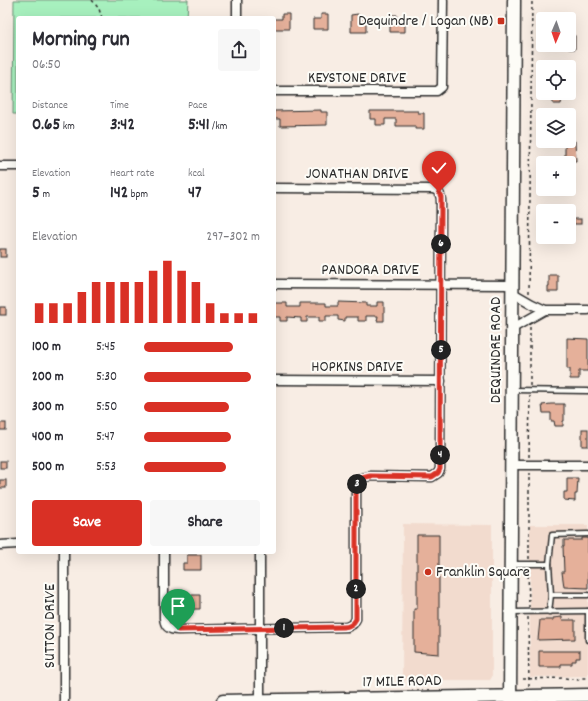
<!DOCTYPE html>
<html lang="en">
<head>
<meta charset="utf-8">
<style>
  body { margin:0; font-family:Dekko,sans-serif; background:#f7f7f7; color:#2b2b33; height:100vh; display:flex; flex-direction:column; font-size:15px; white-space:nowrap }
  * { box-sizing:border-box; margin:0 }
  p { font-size:13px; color:#7c7c81 }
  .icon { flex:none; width:22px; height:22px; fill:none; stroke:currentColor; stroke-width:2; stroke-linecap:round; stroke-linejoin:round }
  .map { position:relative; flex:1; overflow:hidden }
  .side { position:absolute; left:16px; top:16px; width:260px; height:538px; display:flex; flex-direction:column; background:#fff; border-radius:4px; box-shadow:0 4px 16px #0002 }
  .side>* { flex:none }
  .needle { width:26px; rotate:182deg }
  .buttons { position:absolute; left:536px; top:12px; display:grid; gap:8px }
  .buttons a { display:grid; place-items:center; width:40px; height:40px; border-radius:4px; background:#fff; box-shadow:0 4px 16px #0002; font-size:20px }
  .pin { position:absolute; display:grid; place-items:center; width:34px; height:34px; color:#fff; margin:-41px -17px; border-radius:50% 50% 50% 0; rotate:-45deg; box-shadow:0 0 4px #0007 }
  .pin .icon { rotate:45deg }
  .km { position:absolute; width:20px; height:20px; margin:-10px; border-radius:50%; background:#222; color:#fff; font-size:11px; line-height:20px; text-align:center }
  .round { display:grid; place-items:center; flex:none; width:42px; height:42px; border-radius:4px; background:#f7f7f7 }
  .head { display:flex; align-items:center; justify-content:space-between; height:68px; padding:0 16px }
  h1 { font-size:22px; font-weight:700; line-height:30px }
  .figures { display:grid; grid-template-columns:repeat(3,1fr); gap:6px; height:68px; padding:4px 16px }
  .figures div { display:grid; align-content:center }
  .figures b { font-size:17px; font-weight:700 }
  .figures small { font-size:11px; font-weight:400 }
  .figures p { font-size:11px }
  .chart { height:112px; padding:8px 16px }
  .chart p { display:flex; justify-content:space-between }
  .chart svg { width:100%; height:72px; margin-top:4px; stroke:#d93025; stroke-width:6 }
  .button { display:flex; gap:8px; margin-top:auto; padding:8px 16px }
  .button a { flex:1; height:46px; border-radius:4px; background:#d93025; color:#fff; font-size:16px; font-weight:700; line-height:46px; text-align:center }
  .button a+a { background:#f7f7f7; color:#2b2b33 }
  ul { padding:0 16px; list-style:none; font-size:13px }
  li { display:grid; grid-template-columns:64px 48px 1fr; align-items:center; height:30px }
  li i { height:10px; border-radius:5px; background:#d93025 }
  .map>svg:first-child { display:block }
  .built { fill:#f2dbce }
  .green { fill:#a7f0be; stroke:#698e74 }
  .building { fill:#e5b09a; stroke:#2b2b2b }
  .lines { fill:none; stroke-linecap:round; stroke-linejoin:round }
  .lane-casing { stroke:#2b2b2b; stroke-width:7 }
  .street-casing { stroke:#2b2b2b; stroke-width:11 }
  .secondary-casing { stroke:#2b2b2b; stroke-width:15 }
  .path { stroke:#2b2b2b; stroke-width:1.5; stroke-dasharray:3 3; stroke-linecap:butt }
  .lane { stroke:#fdfcf7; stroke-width:4 }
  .street { stroke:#fdfcf7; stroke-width:8 }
  .secondary { stroke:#fdfcf7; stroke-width:12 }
  .route-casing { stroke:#fff; stroke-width:8 }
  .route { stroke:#d93025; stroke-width:5 }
  .poi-dot { fill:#c8321e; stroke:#fdfcf7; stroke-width:1.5 }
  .labels { text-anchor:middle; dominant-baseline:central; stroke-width:4; stroke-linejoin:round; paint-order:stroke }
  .poi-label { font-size:16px; fill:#2b2b2b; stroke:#fdfcf7; text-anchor:end }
  .street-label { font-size:16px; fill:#2b2b2b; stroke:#fdfcf7 }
</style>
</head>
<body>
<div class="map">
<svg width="588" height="701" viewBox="0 0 588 701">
  <rect width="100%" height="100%" fill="#f8ede4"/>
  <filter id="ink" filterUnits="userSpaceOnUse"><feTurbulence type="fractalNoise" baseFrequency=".025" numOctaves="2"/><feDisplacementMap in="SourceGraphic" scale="8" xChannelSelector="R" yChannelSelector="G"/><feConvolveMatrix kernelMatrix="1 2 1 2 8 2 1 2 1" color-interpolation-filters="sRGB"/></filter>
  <g filter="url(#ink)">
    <!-- built -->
    <g class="built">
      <polygon points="403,524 492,525 492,677 490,680 402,680"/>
      <polygon points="530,525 588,525 588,676 530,677"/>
    </g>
    <!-- green -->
    <polygon class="green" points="14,0 188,0 187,18 18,18 18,114 13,114"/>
    <!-- building -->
    <g class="building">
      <polygon points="282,14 289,14 289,29 274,29 274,19 282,19"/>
      <polygon points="321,14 328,14 328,29 313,29 313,19 321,19"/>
      <polygon points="358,14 358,18 366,18 366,32 351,32 351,15"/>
      <polygon points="390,15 397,15 397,19 405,19 405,32 390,32"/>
      <rect x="569" y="36" width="6" height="13"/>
      <polygon points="553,93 563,93 561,104 553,104"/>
      <polygon points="321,110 321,112 327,112 327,125 280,126 280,119 274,119 274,111"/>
      <polygon points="370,111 418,111 418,113 424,113 424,129 415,129 415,126 396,126 396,119 385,119 385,125 376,125 376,119 370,119"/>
      <polygon points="565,141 575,141 576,161 565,161"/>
      <rect x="574" y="219" width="7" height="5"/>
      <rect x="0" y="249" width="6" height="8"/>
      <polygon points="549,275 558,275 558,292 548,292 548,286 549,286"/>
      <polygon points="338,302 366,303 366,306 377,306 377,302 384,302 384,321 377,321 378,316 366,316 366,321 358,321 358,317 345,317 345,321 338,320 338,316 326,316 326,321 319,321 319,317 307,317 307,322 301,322 301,318 287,317 287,321 280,321 280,317 274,317 274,303 287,303 287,307 300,307 300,303 326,303 326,306 338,306"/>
      <rect x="0" y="307" width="6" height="8"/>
      <polygon points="567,338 588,339 588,371 579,371 579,379 570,379 570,369 567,369"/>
      <polygon points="551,404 564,404 564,421 563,421 563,426 555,426 554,421 551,421 551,413 543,413 542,405"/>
      <rect x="0" y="423" width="6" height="7"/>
      <rect x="582" y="429" width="6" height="17"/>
      <rect x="0" y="461" width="6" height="7"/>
      <polygon points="567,478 578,478 577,494 575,494 575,501 564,500 564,492 567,492"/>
      <rect x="0" y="480" width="6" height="8"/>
      <polygon points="417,535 439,535 439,654 414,652 414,609 417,609"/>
      <polygon points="582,538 588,538 588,588 564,587 562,572 564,572 563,546 564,546 564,540 582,540"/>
      <polygon points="187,555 201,555 201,570 183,570 183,563 187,563"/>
      <polygon points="187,595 200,595 200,609 182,609 182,602 187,602"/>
      <polygon points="562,617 562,620 575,620 575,639 538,640 540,620 553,620 553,618"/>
      <polygon points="539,651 580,651 580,658 576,658 576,661 572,661 572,664 561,664 561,667 539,667"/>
    </g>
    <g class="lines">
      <defs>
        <g id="lane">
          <polyline points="513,390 588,391"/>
          <polyline points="588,534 552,535 549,564 551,595 588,595"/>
          <polyline points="512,564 549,564"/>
          <polyline points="588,611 588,640"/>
          <polyline points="512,612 588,611"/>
          <polyline points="549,612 551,595"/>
        </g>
        <g id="street">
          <polyline points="237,18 237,0"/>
          <polyline points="274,91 437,91 442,87 442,84 443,0"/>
          <polyline points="0,166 18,166"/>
          <polyline points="274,284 513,285"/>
          <polyline points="513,293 532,304 545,310 588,310"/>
          <polyline points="513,328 545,310"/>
          <polyline points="274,380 441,381"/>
          <polyline points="512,465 588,465"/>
          <polyline points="0,545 18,544"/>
          <path d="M164,552V618C165,628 170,630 178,630L347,627L353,624L356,619V493L358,481L362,478L370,476L432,477L438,473L440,469L441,202C441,196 440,191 433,189L274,188"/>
          <polyline points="260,700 260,552"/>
          <polyline points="64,701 64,552"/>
        </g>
        <g id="secondary">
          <polyline points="223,701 588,695"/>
          <polyline points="510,701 514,0"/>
        </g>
      </defs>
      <!-- lane casing -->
      <use href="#lane" class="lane-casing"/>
      <!-- street casing -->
      <use href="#street" class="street-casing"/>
      <!-- secondary casing -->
      <use href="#secondary" class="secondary-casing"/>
      <!-- path -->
      <g class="path">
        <polyline points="92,0 99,9 102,18"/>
        <polyline points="529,293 532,0"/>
        <polyline points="530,385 530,327"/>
        <polyline points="529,457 530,395"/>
        <polyline points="529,559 529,473"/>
        <polyline points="528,569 529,607"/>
        <polyline points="528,617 529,687"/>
        <polyline points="523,679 565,678 578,680 582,678 588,678"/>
      </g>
      <!-- lane -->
      <use href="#lane" class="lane"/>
      <!-- street -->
      <use href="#street" class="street"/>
      <!-- secondary -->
      <use href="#secondary" class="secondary"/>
    </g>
  </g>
  <g class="lines" filter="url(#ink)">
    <defs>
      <path id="route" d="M178,630L343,627C349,627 353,625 356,619V494L358,482L362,478L370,476L432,477L438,473L440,469L441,202V197L439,192"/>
    </defs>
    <!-- route casing -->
    <use href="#route" class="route-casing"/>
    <!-- route -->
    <use href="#route" class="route"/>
  </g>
  <!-- markers -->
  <g class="poi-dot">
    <rect x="497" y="17" width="8" height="8" rx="2"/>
    <circle cx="428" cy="572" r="4"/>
  </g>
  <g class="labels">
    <!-- poi labels -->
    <g class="poi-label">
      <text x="493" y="21">Dequindre / Logan (NB)</text>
      <text x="436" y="572" text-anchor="start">Franklin Square</text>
    </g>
    <!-- street labels -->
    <g class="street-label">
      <text x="357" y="78">KEYSTONE DRIVE</text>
      <text x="357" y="174">JONATHAN DRIVE</text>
      <text x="370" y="270">PANDORA DRIVE</text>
      <text transform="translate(496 350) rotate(-90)">DEQUINDRE ROAD</text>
      <text x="357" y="367">HOPKINS DRIVE</text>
      <text transform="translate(50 626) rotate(-90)">SUTTON DRIVE</text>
      <text transform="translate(402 682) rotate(-1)">17 MILE ROAD</text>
    </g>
  </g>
</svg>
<div class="buttons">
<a><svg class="needle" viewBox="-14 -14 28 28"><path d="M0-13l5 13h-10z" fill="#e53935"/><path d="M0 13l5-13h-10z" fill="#7c7c81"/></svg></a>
<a><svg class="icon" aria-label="locate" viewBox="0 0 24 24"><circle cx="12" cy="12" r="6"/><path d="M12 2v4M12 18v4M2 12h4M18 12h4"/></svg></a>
<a><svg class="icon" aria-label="layers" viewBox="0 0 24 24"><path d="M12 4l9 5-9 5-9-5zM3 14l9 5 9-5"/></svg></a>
<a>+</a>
<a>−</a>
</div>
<div class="pin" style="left:178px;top:630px;background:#1e9e55"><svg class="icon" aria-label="arrive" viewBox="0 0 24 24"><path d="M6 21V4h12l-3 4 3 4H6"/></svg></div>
<div class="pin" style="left:439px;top:192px;background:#d93025"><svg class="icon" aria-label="check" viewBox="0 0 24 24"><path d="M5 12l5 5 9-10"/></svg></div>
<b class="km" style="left:284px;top:628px">1</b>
<b class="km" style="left:356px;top:589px">2</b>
<b class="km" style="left:357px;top:484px">3</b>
<b class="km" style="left:440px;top:455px">4</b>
<b class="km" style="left:441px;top:350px">5</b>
<b class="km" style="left:441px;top:244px">6</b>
<section class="side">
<div class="head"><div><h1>Morning run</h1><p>06:50</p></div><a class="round"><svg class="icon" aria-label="share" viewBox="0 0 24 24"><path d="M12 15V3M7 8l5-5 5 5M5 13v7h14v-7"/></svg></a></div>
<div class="figures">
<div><p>Distance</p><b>0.65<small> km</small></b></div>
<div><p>Time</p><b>3:42</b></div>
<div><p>Pace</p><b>5:41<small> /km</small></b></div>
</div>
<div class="figures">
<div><p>Elevation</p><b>5<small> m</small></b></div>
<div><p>Heart rate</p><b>142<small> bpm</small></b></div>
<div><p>kcal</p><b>47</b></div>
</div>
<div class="chart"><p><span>Elevation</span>297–302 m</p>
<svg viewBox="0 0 160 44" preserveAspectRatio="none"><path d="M5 44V32M15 44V32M25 44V32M35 44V25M45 44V19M55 44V19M65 44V19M75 44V19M85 44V12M95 44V6M105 44V12M115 44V19M125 44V32M135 44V38M145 44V38M155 44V38"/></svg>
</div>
<ul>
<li><b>100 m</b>5:45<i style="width:77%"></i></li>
<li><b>200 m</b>5:30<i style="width:92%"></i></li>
<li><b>300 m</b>5:50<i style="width:73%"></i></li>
<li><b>400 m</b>5:47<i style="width:75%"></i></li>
<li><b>500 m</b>5:53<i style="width:71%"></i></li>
</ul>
<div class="button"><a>Save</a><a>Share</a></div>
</section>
</div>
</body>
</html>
